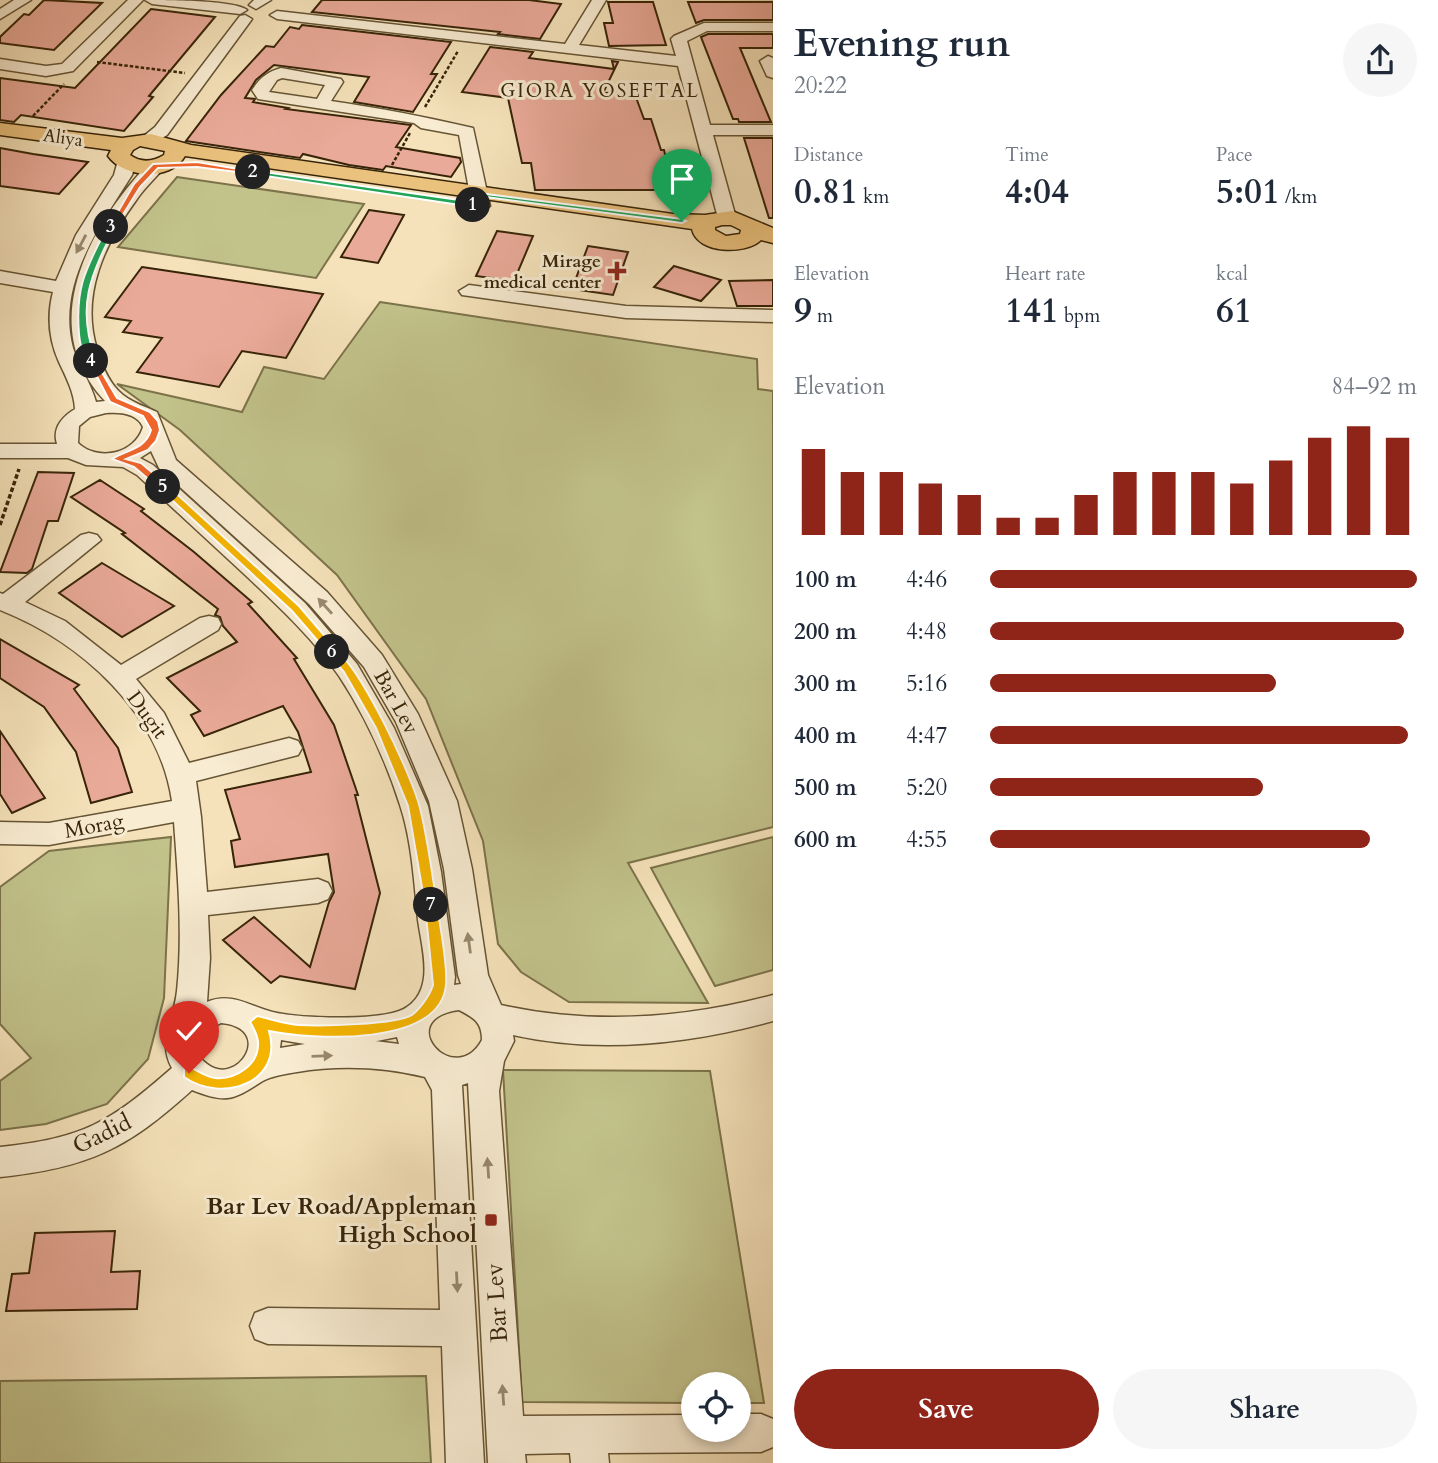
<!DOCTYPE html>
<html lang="en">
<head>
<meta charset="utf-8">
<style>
  body { margin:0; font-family:Cardo,serif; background:#f6f6f7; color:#1f2937; height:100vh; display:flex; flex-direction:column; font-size:26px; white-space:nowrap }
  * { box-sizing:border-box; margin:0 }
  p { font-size:23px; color:#747a83 }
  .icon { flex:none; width:38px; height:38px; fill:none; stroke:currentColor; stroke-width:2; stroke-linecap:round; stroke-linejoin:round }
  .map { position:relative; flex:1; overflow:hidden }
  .details { display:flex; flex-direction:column; background:#fff; width:665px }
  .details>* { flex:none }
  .tools { position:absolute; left:681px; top:1372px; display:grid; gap:14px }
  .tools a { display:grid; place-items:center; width:70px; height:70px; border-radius:50%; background:#fff; box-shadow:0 4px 10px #0003; font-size:35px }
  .pin { position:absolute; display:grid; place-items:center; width:60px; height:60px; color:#fff; margin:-72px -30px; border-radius:50% 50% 50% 0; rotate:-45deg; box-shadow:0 0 7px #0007 }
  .pin .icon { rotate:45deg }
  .km { position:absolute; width:35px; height:35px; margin:-18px; border-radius:50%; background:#222; color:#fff; font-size:19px; line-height:35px; text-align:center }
  .round { display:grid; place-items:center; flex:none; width:74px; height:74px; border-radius:37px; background:#f6f6f7 }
  .head { display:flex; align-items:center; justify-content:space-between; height:119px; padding:0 21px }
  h1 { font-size:38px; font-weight:800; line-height:52px }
  .metrics { display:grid; grid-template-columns:repeat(3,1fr); gap:10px; height:119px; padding:7px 21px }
  .metrics div { display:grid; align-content:center }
  .metrics b { font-size:35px; font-weight:800 }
  .metrics small { font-size:19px; font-weight:400 }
  .metrics p { font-size:19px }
  .chart { height:196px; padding:14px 21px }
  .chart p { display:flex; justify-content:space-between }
  .chart svg { width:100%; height:126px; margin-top:7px; stroke:#8f2418; stroke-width:6 }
  .action { display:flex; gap:14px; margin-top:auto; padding:14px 21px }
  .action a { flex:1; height:80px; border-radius:42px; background:#8f2418; color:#fff; font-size:28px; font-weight:800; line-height:80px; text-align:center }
  .action a+a { background:#f6f6f7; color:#1f2937 }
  ul { padding:0 21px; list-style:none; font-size:23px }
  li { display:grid; grid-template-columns:112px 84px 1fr; align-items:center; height:52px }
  li i { height:18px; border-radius:9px; background:#8f2418 }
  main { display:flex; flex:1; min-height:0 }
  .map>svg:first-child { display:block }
  .green { fill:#c2c28b; stroke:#7c734a; stroke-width:2 }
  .building { fill:#eaaa99; stroke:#372408; stroke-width:2 }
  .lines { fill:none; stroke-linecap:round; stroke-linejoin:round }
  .minor-casing { stroke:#665434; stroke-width:3 }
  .major-casing { stroke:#372408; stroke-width:3 }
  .path-far1 { stroke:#372408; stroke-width:2.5; stroke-dasharray:3.5 2; stroke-linecap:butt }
  .path { stroke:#372408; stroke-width:3.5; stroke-dasharray:4.5 2.5; stroke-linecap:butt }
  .minor { fill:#f8ecd2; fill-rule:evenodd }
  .major { fill:#eac17d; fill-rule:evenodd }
  .oneway { fill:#98886d }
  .split-1 { fill:#22a559; stroke:#fff; stroke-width:2 }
  .split-2 { fill:#22a559; stroke:#fff; stroke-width:2 }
  .split-3 { fill:#f0652b; stroke:#fff; stroke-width:2 }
  .split-4 { fill:#22a559; stroke:#fff; stroke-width:2 }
  .split-5 { fill:#f0652b; stroke:#fff; stroke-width:2 }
  .split-6 { fill:#f5b400; stroke:#fff; stroke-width:2 }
  .split-7 { fill:#f5b400; stroke:#fff; stroke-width:2 }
  .split-8 { fill:#f5b400; stroke:#fff; stroke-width:2 }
  .poi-dot { fill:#8f2418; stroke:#f8ecd2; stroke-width:2.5 }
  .labels { text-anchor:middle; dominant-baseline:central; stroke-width:6; stroke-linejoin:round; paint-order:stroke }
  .far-street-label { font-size:18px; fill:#372408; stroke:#f8ecd2 }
  .far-poi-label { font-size:18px; font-weight:bold; fill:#372408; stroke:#f8ecd2; text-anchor:end }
  .far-neighbourhood-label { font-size:19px; letter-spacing:2px; fill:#372408; stroke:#f8ecd2 }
  .street-label { font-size:21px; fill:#372408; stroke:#f8ecd2 }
  .near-street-label { font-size:24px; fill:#372408; stroke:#f8ecd2 }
  .near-poi-label { font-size:24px; font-weight:bold; fill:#372408; stroke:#f8ecd2; text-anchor:end }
</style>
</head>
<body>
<main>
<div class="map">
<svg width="773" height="1463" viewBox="0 0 773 1463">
  <rect width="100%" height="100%" fill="#f5e2ba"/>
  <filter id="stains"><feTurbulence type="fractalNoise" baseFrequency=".00286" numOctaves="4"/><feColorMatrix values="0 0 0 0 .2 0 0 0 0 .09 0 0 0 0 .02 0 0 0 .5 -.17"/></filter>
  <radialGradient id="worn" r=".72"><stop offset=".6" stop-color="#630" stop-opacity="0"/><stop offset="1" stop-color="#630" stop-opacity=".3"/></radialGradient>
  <!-- green -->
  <g class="green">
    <polygon points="177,177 364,204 316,278 118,247"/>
    <polygon points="380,302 757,359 758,389 773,391 773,827 628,863 708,1003 569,1002 521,972 498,944 483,841 426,699 337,575 180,430 117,384 242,412 264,367 324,379"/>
    <polygon points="171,837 164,998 148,1059 107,1104 46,1124 0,1130 0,1081 31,1058 0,1024 0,887 49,851"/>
    <polygon points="773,837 773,970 715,986 651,868"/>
    <polygon points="503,1070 710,1071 764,1403 739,1403 738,1384 693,1384 693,1403 522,1402"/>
    <polygon points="426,1376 431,1463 0,1463 0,1381"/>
  </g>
  <!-- building -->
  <g class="building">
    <polygon points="44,0 102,3 54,50 0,43 0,37 24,14 29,15"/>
    <polygon points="322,0 529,0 561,4 540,39 498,34 500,32 312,12"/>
    <polygon points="608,2 653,2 666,45 609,46 604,23 613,23"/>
    <polygon points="688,2 773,2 773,20 704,20 696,23"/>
    <polygon points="151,9 215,17 149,96 153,97 124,131 21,115 14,122 0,120 0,78 75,88"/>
    <polygon points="302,25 451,42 431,74 437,74 413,112 354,102 369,77 274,65 256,80 245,98 255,99 253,102 288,108 286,109 411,125 396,147 460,158 461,162 451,177 386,166 383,170 349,165 303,154 300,158 186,141 221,95 266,46 274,47 290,27 299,29"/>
    <polygon points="708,34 773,34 773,48 740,48 771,122 739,122 738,119 733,119 701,37"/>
    <polygon points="490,47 533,52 529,58 614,69 612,61 618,62 603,93 634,92 644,119 651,119 661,150 664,150 674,190 535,190 531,163 522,163 508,98 462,92"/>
    <polygon points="744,138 773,138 773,218 769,218"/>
    <polygon points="0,148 33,154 88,162 59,194 0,186"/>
    <polygon points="369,210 404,215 378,263 341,257"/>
    <polygon points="497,231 533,236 514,281 476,276"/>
    <polygon points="588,246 628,252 613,295 572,289"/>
    <polygon points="674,266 721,280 701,301 654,287"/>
    <polygon points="142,267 323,294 286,358 242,351 219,387 137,372 162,338 123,332 131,321 105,317"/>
    <polygon points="773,280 773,306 737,306 729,281"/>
    <polygon points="38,472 74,473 58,521 48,521 32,569 27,573 0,572"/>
    <polygon points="100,480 144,509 141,511 194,552 252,602 248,604 297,658 294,659 334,725 358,795 355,795 380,893 355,989 280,976 271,983 223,940 254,917 310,967 329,902 334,892 328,854 235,867 231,841 240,839 225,790 311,772 298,732 283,706 204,736 191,715 200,711 167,678 237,642 223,626 220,617 215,615 218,609 122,534 125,533 71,497"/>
    <polygon points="102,563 174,606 122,637 59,593"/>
    <polygon points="0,639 79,685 74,689 118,748 132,792 91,803 76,752 44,707 0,678"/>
    <polygon points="0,731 45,798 12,813 0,794"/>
    <polygon points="115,1231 111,1272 140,1271 137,1309 6,1311 12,1274 29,1273 35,1233"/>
  </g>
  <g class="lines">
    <defs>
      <g id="minor">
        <polygon points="14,0 31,0 0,19 0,9"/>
        <polygon points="128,0 143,0 73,71 46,76 0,69 0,59 46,66 62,64"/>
        <path d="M145,0C165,0 234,0 247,10L240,14L152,4Z"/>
        <polygon points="254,0 271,0 256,9 249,5"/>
        <polygon points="592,0 606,0 579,45 676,56 671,39 674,36 704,23 773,23 773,31 707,31 687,41 710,125 773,125 773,135 713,135 736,218 733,222 721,222 718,218 678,66 277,19 270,15 277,11 565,44"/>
        <polygon points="245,15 252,19 167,135 153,144 141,144 139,140 155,127 240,16"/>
        <polygon points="768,56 773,58 773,78 767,76 760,61"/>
        <path d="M281,68L341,79L343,82L331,101C380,108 426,117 473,128L490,206L481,211L472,206L459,135L421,128L414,123L258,99L252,90C260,78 267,72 281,68ZM282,78L325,85L317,99L269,92L277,80Z"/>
        <path d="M126,159L135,164L132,175C100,226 56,284 73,348C79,367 91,383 96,402L105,401C33,325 91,224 150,162H162L165,166C156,178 145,187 137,199C105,243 80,295 97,349C102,366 109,384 123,395C133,403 146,407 157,412L176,460L327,592L382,655L418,714L457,801L472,869L488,975L501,1005C592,1025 684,1019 773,995V1021C689,1044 599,1054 513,1035L514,1041L504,1061L499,1091L523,1416L693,1415V1430H738V1414H761L773,1419V1447L761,1452L608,1453L609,1463H571L570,1453L525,1454L526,1463H488L468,1083L462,1085L484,1463H446L442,1346L268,1344L255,1339L250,1326L255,1313L268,1308L440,1310L432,1090L425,1077C383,1067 340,1065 297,1072C286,1074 270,1076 261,1082C232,1101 225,1103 192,1090C127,1149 88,1168 0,1177V1147C84,1138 109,1123 172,1068C157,1041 174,1020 177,991C183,935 178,877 174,822L49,845L0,844V822L49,823L172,801C159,712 81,642 0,610V593L3,594L81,535L89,533L97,535L101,540L25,602L65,621L121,665L200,618L209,616L218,618L221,624L218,630L136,679L164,713L189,763L289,738L298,741L302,748L298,755L196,781L201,817L207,892L318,879L328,883L332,891L328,899L318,903L208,915L210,958L207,1002C233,991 251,1008 277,1013C302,1018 387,1022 407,1007C435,988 422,949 418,920C414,882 412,841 400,805C386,761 364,714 339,676C312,637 276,604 242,572C207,540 172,507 137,475L123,467L86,465L68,458H0V444H57C52,428 62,417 75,409C74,392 66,377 59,362C49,340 47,315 53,292L0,283V271L56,281L76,235L114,175L117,164ZM106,413C120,412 137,413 143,427C135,454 98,462 78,443L79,426L90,417ZM151,451L159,468L309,604L364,667L396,722L429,801L444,869L458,975L461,984L454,985L455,977L441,872L428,806L394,728L357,664L305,603L153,465L140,458ZM459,1010C474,1018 482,1022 482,1040C455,1090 391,1019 459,1010ZM221,1023C276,1028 237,1088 207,1064C182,1045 202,1032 221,1023ZM397,1037L399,1044L375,1041H377ZM281,1040L305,1044L280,1048Z"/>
        <polygon points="469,285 626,306 773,310 773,322 626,318 462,295 459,291"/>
      </g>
      <path id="major" d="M0,123L122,138L151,134L191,145L673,214L705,215L732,211L773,228V243L761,240C746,255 697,254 692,229L185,156C170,182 124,178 108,156L111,150L0,135ZM140,146L165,151L164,155C152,162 141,163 130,155L133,150ZM722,225H731L741,230L740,234L726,236L715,230V227Z"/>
    </defs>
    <!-- minor casing -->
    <use href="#minor" class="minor-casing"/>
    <!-- major casing -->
    <use href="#major" class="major-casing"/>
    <!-- path-far1 -->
    <g class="path-far1">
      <polyline points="97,62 185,73"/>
      <polyline points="425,107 458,51"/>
      <polyline points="33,116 64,84"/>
      <polyline points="392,165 410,133"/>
    </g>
    <!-- path -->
    <polyline class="path" points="0,525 19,469"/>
    <!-- minor -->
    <use href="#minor" class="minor"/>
    <!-- major -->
    <use href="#major" class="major"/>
  </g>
  <!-- one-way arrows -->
  <defs><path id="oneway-solid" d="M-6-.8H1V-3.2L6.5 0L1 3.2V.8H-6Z" transform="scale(1.75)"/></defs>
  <g class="oneway">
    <use href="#oneway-solid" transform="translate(81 244) rotate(118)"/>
    <use href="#oneway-solid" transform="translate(325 606) rotate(-132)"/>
    <use href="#oneway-solid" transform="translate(469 943) rotate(-98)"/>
    <use href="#oneway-solid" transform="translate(322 1056) rotate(-2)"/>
    <use href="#oneway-solid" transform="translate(488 1168) rotate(-94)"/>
    <use href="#oneway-solid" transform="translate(457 1282) rotate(87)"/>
    <use href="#oneway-solid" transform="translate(503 1395) rotate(-94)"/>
  </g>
  <!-- split-1 -->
  <polygon class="split-1" points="478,193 682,219 686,221 682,223 485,197 484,207 471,206 471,203 477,203"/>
  <!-- split-2 -->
  <polygon class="split-2" points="250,170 473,202 477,205 473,207 253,174"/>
  <!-- split-3 -->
  <polygon class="split-3" points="197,162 256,172 253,174 197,167 158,168 140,187 114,229 108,229 134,184 153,164"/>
  <!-- split-4 -->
  <path class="split-4" d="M111,225L115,227C90,277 76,306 96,361L91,364C83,358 80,344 79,334C75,286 86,269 107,227Z"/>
  <!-- split-5 -->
  <path class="split-5" d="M88,359H94L117,398L150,412L158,421L160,430L156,441L148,450L126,459L141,463L167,485V489H160L134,467L112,459C127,449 145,450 151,430L143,416L110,402Z"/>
  <!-- split-6 -->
  <polygon class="split-6" points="160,485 167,485 299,606 336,649 336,654 329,654 292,611 160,489"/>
  <!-- split-7 -->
  <path class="split-7" d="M332,648C358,660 413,778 420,808C428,840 432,873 437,905L435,908L431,910L425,905L408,806L376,728L344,672L327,652Z"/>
  <!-- split-8 -->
  <path class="split-8" d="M431,899L437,905C440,927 448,964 446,985C440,1047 313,1040 269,1031C284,1082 223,1104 184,1077V1069L189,1067C198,1070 205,1077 215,1078C235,1080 259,1065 258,1043C258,1035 254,1029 250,1022L257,1016C271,1019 285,1024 299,1025C320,1026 395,1025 412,1015C420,1009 430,995 433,985L425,905Z"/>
  <!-- markers -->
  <g class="poi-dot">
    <path d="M613.5 260.5h7v7h7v7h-7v7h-7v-7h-7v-7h7z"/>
    <rect x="484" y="1213" width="14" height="14" rx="3.5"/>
  </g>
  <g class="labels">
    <!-- far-street labels -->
    <g class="far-street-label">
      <text transform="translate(63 138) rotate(8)">Aliya</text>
    </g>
    <!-- far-poi labels -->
    <g class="far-poi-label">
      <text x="601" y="261">Mirage<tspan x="601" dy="21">medical center</tspan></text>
    </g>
    <!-- far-neighbourhood labels -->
    <g class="far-neighbourhood-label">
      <text x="600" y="91">GIORA YOSEFTAL</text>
    </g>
    <!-- street labels -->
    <g class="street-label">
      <text transform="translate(396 702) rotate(61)">Bar Lev</text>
      <text transform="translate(147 715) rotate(54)">Dugit</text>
      <text transform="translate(94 826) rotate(-11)">Morag</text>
    </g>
    <!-- near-street labels -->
    <g class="near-street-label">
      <text transform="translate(102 1134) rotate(-26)">Gadid</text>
      <text transform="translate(497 1303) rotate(-94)">Bar Lev</text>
    </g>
    <!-- near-poi labels -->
    <g class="near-poi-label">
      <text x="477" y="1206">Bar Lev Road/Appleman<tspan x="477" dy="28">High School</tspan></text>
    </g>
  </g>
  <rect width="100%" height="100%" filter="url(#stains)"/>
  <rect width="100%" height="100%" fill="url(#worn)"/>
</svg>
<div class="tools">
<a><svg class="icon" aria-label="locate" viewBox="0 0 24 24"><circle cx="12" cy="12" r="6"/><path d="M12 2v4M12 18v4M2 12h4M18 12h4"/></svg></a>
</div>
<div class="pin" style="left:682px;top:221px;background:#1e9e55"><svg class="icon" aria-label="arrive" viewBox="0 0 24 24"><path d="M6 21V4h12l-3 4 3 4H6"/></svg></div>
<div class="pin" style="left:189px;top:1073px;background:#d93025"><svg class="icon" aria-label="check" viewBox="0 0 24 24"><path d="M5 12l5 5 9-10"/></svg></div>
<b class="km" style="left:473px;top:205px">1</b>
<b class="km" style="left:253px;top:172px">2</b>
<b class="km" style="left:111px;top:227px">3</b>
<b class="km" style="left:91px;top:361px">4</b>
<b class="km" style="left:163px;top:487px">5</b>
<b class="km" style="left:332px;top:652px">6</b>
<b class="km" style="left:431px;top:905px">7</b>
</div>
<section class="details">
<div class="head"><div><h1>Evening run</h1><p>20:22</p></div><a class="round"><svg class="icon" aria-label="share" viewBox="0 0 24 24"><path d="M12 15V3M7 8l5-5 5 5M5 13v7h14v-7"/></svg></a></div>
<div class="metrics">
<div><p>Distance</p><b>0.81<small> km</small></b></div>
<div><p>Time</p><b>4:04</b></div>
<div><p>Pace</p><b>5:01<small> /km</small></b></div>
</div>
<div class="metrics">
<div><p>Elevation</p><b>9<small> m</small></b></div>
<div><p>Heart rate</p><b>141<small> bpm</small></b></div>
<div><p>kcal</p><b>61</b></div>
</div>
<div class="chart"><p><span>Elevation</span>84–92 m</p>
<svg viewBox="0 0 160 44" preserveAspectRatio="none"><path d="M5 44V14M15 44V22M25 44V22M35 44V26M45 44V30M55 44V38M65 44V38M75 44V30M85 44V22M95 44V22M105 44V22M115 44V26M125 44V18M135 44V10M145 44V6M155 44V10"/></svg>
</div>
<ul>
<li><b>100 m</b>4:46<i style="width:100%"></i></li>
<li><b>200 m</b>4:48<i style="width:97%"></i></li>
<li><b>300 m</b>5:16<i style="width:67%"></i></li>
<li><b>400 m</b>4:47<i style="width:98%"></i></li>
<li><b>500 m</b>5:20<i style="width:64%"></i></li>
<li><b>600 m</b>4:55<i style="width:89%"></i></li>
</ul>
<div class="action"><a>Save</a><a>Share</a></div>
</section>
</main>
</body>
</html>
